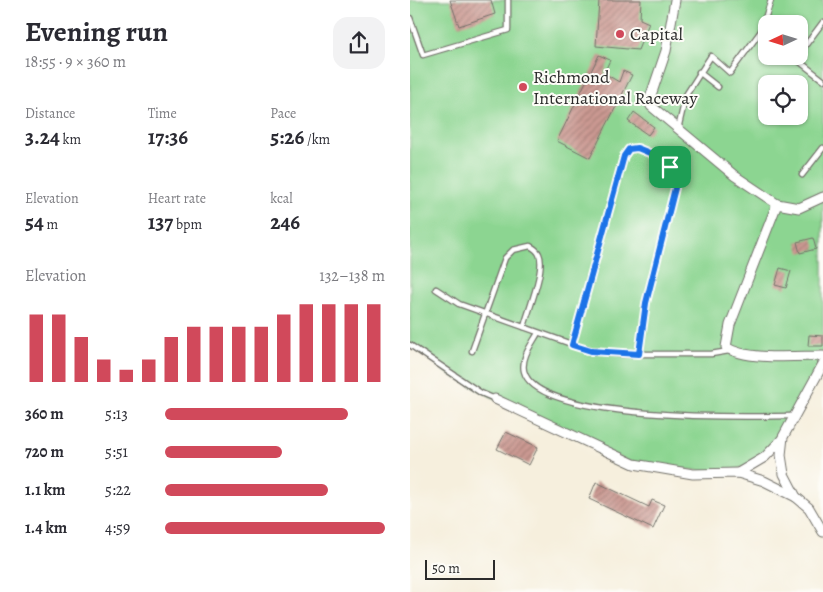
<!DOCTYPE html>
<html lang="en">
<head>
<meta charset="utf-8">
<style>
  body { margin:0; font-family:Alegreya,serif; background:#f2f2f3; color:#2b2b33; height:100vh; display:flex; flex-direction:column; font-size:19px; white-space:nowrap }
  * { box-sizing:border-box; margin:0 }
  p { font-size:16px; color:#7c7c81 }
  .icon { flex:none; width:28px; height:28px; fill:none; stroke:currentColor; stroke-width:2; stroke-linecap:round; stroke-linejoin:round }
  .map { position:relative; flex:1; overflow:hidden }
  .side { display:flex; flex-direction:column; background:#fff; width:410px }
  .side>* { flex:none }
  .needle { width:32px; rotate:266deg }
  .controls { position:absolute; left:348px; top:15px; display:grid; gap:10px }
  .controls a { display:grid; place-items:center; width:50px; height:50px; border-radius:10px; background:#fff; box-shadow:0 1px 4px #0004; font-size:25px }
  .scale { position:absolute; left:15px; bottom:12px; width:70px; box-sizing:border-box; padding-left:5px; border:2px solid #2b2b2b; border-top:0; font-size:14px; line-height:18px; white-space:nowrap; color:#2b2b2b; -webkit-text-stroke:4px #fdfcf7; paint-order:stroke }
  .pin { position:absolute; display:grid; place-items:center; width:42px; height:42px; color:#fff; margin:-21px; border-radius:10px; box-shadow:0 2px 8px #0006 }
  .round { display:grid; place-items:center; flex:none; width:52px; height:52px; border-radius:15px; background:#f2f2f3 }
  .summary { display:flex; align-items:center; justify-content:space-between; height:85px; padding:0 25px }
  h1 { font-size:28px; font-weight:700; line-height:38px }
  .stats { display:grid; grid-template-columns:repeat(3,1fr); gap:8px; height:85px; padding:5px 25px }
  .stats div { display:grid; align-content:center }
  .stats b { font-size:21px; font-weight:700 }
  .stats small { font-size:14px; font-weight:400 }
  .stats p { font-size:14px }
  .chart { height:140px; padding:10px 25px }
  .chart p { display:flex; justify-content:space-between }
  .chart svg { width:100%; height:90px; margin-top:5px; stroke:#d1495b; stroke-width:6 }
  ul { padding:0 25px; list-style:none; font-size:16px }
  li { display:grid; grid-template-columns:80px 60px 1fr; align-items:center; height:38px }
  li i { height:12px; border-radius:6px; background:#d1495b }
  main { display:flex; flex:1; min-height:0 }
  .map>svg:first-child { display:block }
  .grass { fill:#8cd591; stroke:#5c805e; fill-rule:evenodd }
  .building { fill:url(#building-hatch) }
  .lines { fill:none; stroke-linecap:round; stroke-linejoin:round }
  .lane-casing { stroke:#727069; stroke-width:7 }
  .street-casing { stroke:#727069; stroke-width:11 }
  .lane { stroke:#fff; stroke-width:4.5 }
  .street { stroke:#fff; stroke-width:9 }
  .route-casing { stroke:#fff; stroke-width:10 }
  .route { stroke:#1a73e8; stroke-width:6 }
  .poi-dot { fill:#d1495b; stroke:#fdfcf7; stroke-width:2 }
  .labels { text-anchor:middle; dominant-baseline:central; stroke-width:4; stroke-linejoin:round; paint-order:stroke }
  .poi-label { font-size:18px; fill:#2b2b2b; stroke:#fdfcf7; text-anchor:start }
</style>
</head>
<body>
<main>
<section class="side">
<div class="summary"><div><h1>Evening run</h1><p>18:55 · 9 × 360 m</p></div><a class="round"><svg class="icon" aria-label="share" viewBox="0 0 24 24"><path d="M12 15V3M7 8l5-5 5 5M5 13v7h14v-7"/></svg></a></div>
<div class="stats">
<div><p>Distance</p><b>3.24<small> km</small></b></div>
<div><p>Time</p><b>17:36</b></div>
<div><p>Pace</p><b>5:26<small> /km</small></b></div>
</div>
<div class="stats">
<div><p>Elevation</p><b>54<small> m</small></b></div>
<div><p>Heart rate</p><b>137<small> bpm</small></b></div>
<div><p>kcal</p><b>246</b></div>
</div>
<div class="chart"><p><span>Elevation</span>132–138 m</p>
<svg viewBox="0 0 160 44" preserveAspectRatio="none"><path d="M5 44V11M15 44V11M25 44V22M35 44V33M45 44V38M55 44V33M65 44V22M75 44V17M85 44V17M95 44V17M105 44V17M115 44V11M125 44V6M135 44V6M145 44V6M155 44V6"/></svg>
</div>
<ul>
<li><b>360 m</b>5:13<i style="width:83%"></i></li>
<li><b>720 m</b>5:51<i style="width:53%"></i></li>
<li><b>1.1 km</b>5:22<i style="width:74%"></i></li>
<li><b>1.4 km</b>4:59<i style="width:100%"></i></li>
</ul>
</section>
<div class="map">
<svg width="413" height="592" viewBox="0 0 413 592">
  <defs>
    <pattern id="building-hatch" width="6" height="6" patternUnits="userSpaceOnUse" patternTransform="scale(1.25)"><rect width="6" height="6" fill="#cb9992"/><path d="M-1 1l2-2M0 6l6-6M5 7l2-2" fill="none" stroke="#a57d77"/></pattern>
  </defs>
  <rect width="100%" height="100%" fill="#fdfcf7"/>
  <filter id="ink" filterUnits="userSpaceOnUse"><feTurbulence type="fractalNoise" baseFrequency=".02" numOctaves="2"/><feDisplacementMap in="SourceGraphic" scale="10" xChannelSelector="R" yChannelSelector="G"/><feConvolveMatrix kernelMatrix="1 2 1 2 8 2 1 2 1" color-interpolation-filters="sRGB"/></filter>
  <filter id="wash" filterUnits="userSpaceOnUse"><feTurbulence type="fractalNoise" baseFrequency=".0096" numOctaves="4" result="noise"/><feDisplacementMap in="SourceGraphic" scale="20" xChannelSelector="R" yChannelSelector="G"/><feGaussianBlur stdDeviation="1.12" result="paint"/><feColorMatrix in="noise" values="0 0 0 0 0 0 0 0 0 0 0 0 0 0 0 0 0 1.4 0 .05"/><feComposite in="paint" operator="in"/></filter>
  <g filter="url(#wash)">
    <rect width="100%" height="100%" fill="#f6efdd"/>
    <!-- grass -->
    <path class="grass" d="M0,0H413V364L373,437L345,464L312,473L224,464L85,399L37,373L0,342ZM356,24H389V56H356ZM356,84H389V116H356Z"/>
    <g id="blocks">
      <!-- building -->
      <g class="building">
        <polygon points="40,0 81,0 85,14 49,26"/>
        <polygon points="189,0 231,0 230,19 239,23 228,50 186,46"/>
        <polygon points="189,55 200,60 194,73 209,82 213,71 222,75 180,158 147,141"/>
        <polygon points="224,112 244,127 238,135 218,121"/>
        <polygon points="403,238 406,249 390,253 387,242"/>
        <polygon points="370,268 381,271 376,288 365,285"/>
        <polygon points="399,335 413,336 413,346 398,346"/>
        <polygon points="96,432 128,447 119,465 87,449"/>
        <polygon points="186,482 239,507 242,500 254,505 243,529 179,499"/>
      </g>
    </g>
  </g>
  <g filter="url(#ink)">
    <use href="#blocks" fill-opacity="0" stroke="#727069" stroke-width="1"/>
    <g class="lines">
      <defs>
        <g id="lane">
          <polyline points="0,18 13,55 98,30 98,0"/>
          <polyline points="351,31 361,0"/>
          <polyline points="389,54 413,22"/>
          <polyline points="385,58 413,80"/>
          <polyline points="289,72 308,87"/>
          <polyline points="268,129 276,95 301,56 320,73 351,31 356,36"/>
          <polyline points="392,175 413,148"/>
          <polyline points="26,289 49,304 181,351 210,354 301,354 319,351"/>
          <path d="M128,333C122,344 111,357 114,371C126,422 340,417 383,416"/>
          <polyline points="0,345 71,393 85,399"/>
          <path d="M162,345L214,156L219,149C243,146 265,165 265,188L236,303L229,354"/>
          <path d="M62,351L95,258L103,250L120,246C124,248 127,250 129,254C136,268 118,311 114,327"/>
        </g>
        <g id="street">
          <polyline points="265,0 256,51 239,101 241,106 325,176 367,204 389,208 413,197"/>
          <path d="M367,204L320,325L316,347C336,361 388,356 413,356"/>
          <polyline points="413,364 373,437 371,455 374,474 386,497 399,508 413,532"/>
          <polyline points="85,399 224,464 283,474 328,473 354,481 386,497"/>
          <polyline points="328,473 355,457 372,439"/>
        </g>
      </defs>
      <!-- lane casing -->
      <use href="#lane" class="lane-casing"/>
      <!-- street casing -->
      <use href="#street" class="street-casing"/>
      <!-- lane -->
      <use href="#lane" class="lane"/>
      <!-- street -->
      <use href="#street" class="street"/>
    </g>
  </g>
  <g class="lines" filter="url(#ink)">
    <defs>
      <path id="route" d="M227,148C250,157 264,160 265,188L236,303L229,354L181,351L162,345L214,156L219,149Z"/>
    </defs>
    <!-- route casing -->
    <use href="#route" class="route-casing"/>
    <!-- route -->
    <use href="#route" class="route"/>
  </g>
  <!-- markers -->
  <g class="poi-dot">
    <circle cx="210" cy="34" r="5"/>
    <circle cx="113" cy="87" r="5"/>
  </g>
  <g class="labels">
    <!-- poi labels -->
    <g class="poi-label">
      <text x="220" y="34">Capital</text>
      <text x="123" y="77">Richmond<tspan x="123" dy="21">International Raceway</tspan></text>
    </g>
  </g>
</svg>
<div class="controls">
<a><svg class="needle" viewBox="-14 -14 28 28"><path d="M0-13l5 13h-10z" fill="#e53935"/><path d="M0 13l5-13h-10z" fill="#7c7c81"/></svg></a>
<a><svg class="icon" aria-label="locate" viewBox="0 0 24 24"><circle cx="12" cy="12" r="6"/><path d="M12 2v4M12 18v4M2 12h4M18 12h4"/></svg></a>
</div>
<div class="scale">50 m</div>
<div class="pin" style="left:260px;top:167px;background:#1e9e55"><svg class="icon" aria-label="arrive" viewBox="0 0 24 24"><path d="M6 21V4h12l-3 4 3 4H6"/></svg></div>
</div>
</main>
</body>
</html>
